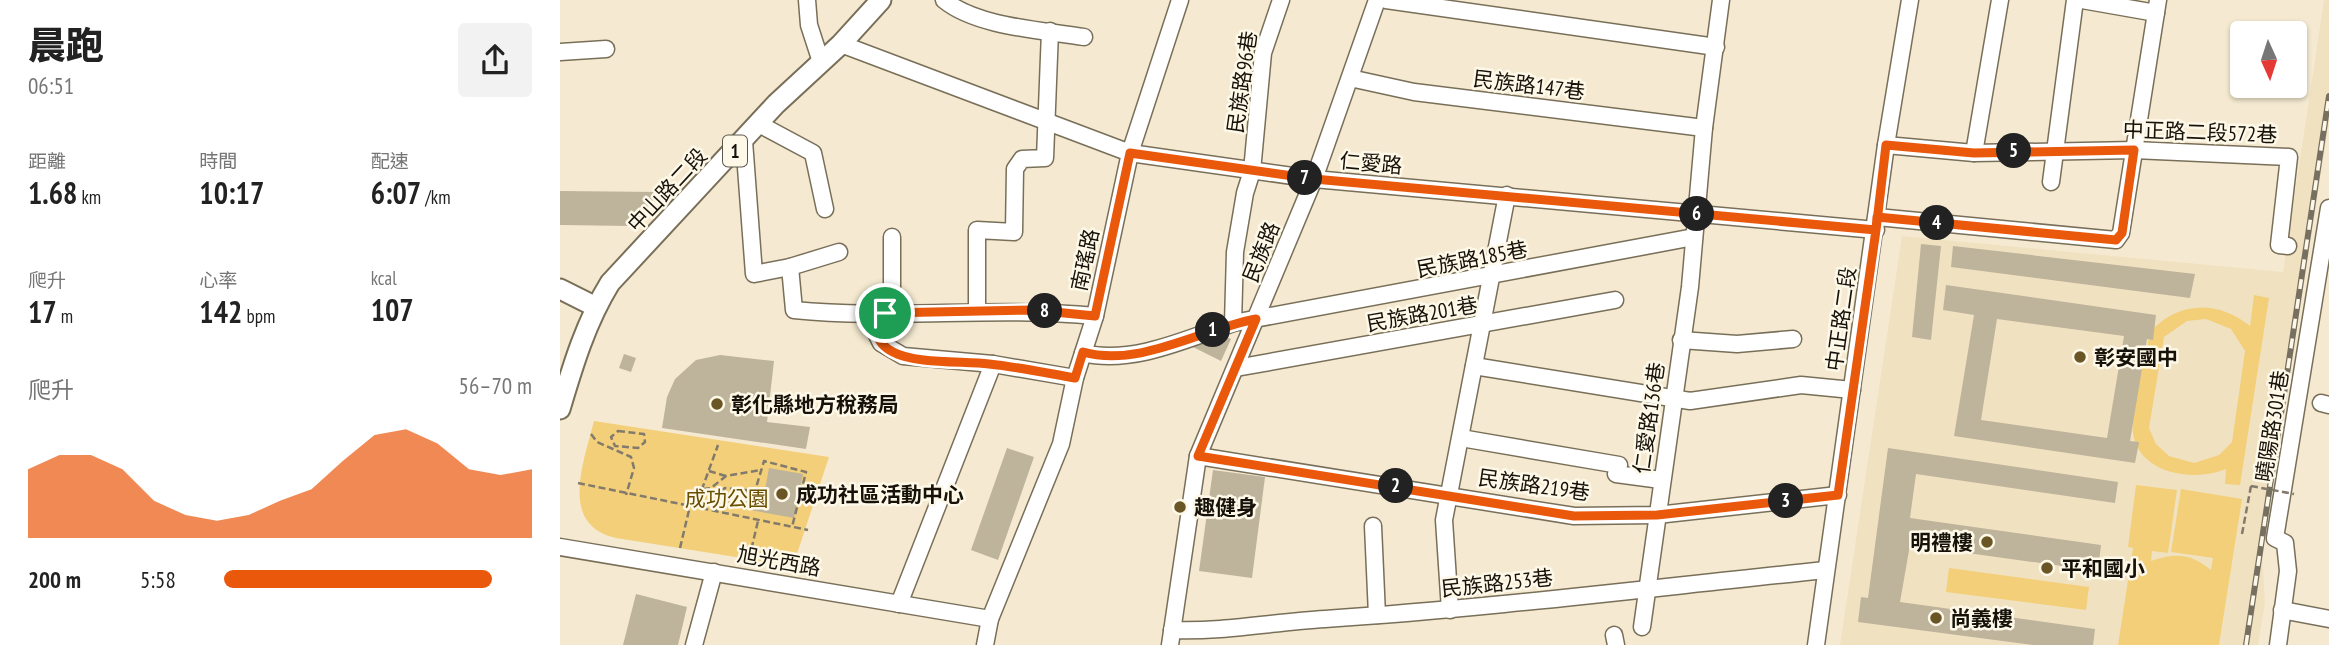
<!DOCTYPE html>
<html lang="zh-TW">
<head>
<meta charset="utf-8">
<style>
  body { margin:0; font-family:"PT Sans Narrow","Noto Sans TC",sans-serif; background:#f2f2f2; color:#222; height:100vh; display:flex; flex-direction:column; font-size:26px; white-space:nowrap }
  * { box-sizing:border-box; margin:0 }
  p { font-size:23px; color:#767676 }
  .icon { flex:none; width:38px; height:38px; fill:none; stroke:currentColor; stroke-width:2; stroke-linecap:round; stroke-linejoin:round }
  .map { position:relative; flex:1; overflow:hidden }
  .side { display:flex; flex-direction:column; background:#fff; width:560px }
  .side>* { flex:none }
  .needle { width:46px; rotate:177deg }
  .buttons { position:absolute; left:1670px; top:21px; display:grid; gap:14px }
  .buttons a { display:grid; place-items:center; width:77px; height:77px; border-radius:7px; background:#fff; box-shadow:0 2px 5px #0004; font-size:35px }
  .pin { position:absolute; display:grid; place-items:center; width:60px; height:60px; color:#fff; margin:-30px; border:4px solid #fff; border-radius:50%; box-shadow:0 2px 7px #0007 }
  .km { position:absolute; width:35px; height:35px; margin:-18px; border-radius:50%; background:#222; color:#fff; font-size:19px; line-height:35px; text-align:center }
  .round { display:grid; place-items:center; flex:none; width:74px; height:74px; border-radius:7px; background:#f2f2f2 }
  .head { display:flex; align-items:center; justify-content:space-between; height:119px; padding:0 28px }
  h1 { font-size:38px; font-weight:800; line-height:52px }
  .metrics { display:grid; grid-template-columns:repeat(3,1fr); gap:10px; height:119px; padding:7px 28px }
  .metrics div { display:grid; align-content:center }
  .metrics b { font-size:30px; font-weight:800 }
  .metrics small { font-size:19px; font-weight:400 }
  .metrics p { font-size:19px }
  .chart { height:196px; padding:14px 28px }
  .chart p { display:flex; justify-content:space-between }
  .chart svg { width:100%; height:126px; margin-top:7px; fill:#ea580c; opacity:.7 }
  ul { padding:0 28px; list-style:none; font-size:23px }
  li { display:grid; grid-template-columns:112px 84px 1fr; align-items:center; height:52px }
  li i { height:18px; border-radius:9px; background:#ea580c }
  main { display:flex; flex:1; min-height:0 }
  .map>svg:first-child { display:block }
  .built { fill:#f0e2c1 }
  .green { fill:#f3cf7a; fill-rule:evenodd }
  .building { fill:#beb39b; fill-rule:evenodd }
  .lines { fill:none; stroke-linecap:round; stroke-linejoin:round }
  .minor-casing { stroke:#796f59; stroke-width:19 }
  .major-casing { stroke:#796f59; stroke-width:23 }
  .path { stroke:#827b6b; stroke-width:2.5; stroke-dasharray:7 3.5; stroke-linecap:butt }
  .minor { stroke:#fff; stroke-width:16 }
  .major { stroke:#fff; stroke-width:19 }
  .rail-casing { stroke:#777060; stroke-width:6 }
  .rail { stroke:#fef8e8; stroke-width:3.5; stroke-dasharray:10; stroke-linecap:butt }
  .path-bridge { stroke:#827b6b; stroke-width:2.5; stroke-dasharray:7 3.5; stroke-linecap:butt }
  .route-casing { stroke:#fff; stroke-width:14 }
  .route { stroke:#ea580c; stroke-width:9 }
  .poi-dot { fill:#6a5625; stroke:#fef8e8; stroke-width:2.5 }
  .labels { text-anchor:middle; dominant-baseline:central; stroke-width:5; stroke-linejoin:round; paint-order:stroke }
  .shield { fill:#fef8e8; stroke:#5c574d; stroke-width:2 }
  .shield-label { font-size:19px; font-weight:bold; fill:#16120a }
  .street-label { font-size:21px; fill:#16120a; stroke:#fef8e8 }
  .poi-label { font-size:21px; font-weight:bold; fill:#16120a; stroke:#fef8e8; text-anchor:start }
  .park-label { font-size:21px; fill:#684e01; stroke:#fef8e8 }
</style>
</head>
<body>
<main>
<section class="side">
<div class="head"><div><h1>晨跑</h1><p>06:51</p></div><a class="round"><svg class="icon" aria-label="share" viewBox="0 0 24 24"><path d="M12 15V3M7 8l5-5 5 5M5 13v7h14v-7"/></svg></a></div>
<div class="metrics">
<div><p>距離</p><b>1.68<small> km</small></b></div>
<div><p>時間</p><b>10:17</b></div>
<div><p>配速</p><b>6:07<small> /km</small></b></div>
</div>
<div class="metrics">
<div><p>爬升</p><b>17<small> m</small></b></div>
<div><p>心率</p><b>142<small> bpm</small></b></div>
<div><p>kcal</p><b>107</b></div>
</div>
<div class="chart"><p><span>爬升</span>56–70 m</p>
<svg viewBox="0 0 160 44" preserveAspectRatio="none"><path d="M0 44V20L10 15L20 15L30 20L40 31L50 36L60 38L70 36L80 31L90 27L100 17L110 8L120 6L130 11L140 20L150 22L160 20V44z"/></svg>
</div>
<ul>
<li><b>200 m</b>5:58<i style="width:87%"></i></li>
</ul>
</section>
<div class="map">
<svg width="1769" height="645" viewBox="0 0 1769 645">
  <rect width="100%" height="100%" fill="#f5ead1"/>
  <!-- built -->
  <polygon class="built" points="1764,0 1769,0 1769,122 1702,553 1705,603 1698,645 1280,645 1342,236 1723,272"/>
  <!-- green -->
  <g class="green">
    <path d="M1694,295L1709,298L1680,485L1665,484L1666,469C1635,482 1579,475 1573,433C1570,416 1586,353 1590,332C1618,301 1658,300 1690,326ZM1646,319L1671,329L1685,351L1672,442L1659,455L1634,463L1609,456L1596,444L1589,428L1604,337L1627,321Z"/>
    <path d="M34,421L269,457L233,566L56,538C0,525 22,467 34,421Z"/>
    <path d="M1576,485L1617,490L1608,553L1592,551L1591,561C1615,553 1630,553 1651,570L1653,558L1611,552L1621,489L1682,499L1659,645H1558L1573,548L1568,547Z"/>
    <polygon points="1389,568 1529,587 1526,610 1386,592"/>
  </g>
  <!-- building -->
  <g class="building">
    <polygon points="0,191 100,192 72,226 0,225"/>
    <polygon points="1361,244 1381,246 1371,340 1352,337"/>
    <polygon points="1393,246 1635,274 1630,298 1391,267"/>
    <path d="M1386,285L1596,315L1593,340L1587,339L1570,441L1579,442L1575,463L1394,436L1414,315L1383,310ZM1437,319L1564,336L1547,438L1421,420Z"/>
    <polygon points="660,334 671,339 661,361 629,345"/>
    <polygon points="64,354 76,358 71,372 59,368"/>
    <polygon points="160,355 214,361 207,422 250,427 246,449 102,428 107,397 115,379 136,360"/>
    <polygon points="292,399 310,404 306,417 288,411"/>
    <polygon points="447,448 474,457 438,560 411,550"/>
    <polygon points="1328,448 1558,482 1555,503 1356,474 1350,518 1541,545 1538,571 1350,545 1340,602 1535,629 1533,645 1473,645 1298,622 1301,597 1308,598"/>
    <polygon points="209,468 243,474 234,518 168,506 170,492 179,490 204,495"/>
    <polygon points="653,470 705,477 692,578 639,571"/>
    <polygon points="76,594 127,607 118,645 63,645"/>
  </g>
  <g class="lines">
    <defs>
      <g id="minor">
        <polyline points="247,0 249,25 261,62"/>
        <path d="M384,0C417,27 482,30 524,37"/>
        <polyline points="826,0 1156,47"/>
        <polyline points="1522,0 1596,13"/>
        <polyline points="281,44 570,153 754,179 1316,230"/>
        <polyline points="0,52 46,49"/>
        <polyline points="790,78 854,92 1144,128"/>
        <polyline points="199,124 253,153 265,209"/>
        <polyline points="184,141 194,274 230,267"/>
        <polyline points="1326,145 1414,153 1574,150 1729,157 1719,245 1728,246"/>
        <polyline points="1414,153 1440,0"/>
        <polyline points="1491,182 1515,0"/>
        <polyline points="1317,217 1556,240 1561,233 1598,0"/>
        <polyline points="332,237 332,296 317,325 316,333 321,343 343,356 433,364 515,378"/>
        <path d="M279,252L230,267L234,310C334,320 434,306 535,316"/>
        <polyline points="417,311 417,230 454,232 455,169 462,159 485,158 490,31"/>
        <polyline points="673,323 675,252 685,193 692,171 703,53 721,0"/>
        <polyline points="1121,340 1177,344 1233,339"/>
        <path d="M523,353C571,365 627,339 673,323L1134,237"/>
        <polyline points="914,366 1130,401 1241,385 1292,390"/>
        <polyline points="676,368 1055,300"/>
        <polyline points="1761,403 1769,405"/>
        <polyline points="901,438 1059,465 1056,474 1101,480"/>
        <polyline points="638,456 1014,516 1097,515 1278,495"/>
        <polyline points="813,526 817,615"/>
        <polyline points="0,547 430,619"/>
        <polyline points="339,604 433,364"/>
        <polyline points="890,610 884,520 947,195"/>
        <polyline points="1722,610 1769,619"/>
        <polyline points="1082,627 1130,287 1144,128 1161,0"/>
        <path d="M612,630C663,632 714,622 765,619C932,608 1099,587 1266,570"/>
        <polyline points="1054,635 1056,645"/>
        <polyline points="134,645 154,572"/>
        <polyline points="425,645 430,619 501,444 515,378 535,316 570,153 620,0"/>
        <polyline points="610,645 638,456 754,179 817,0"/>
        <polyline points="1256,645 1326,145 1350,0"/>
        <polyline points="1718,645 1728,571 1725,543 1715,538 1769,208"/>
      </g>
      <g id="major">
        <polyline points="0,289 36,307"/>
        <path d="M0,409C13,365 26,322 50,283L216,104L281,44L321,0"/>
      </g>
    </defs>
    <!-- minor casing -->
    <use href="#minor" class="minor-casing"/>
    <!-- major casing -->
    <use href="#major" class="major-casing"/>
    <!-- path -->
    <g class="path">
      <polygon points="58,431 84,434 85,442 78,448 55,446 51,437"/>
      <polyline points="31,434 37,442 71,457 74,468 66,495"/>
      <polyline points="149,471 166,476"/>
      <polyline points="18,483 248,530"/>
      <polyline points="143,489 151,488 166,476 201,470"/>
      <polyline points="155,511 159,492 165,488 195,491 204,461 246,472 232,527"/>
      <polyline points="1682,534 1691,486"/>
      <polyline points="120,548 130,506 142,489 158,445"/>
      <polyline points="189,559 198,521"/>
    </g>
    <!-- minor -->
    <use href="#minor" class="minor"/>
    <!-- major -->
    <use href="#major" class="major"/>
    <defs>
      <polyline id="rail" points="1686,645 1769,96"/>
    </defs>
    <!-- rail casing -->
    <use href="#rail" class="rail-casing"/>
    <!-- rail -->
    <use href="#rail" class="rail"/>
    <!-- path-bridge -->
    <polyline class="path-bridge" points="1691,486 1734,494"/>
  </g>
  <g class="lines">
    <defs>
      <path id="route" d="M325,313C314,329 314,342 333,352C355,364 403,361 429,364C458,367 486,373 515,378L523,352C580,368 641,329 696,319L638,456L1014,516L1097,515L1278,495L1316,230L1317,217L1556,240L1562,233L1574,150L1414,153L1326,145L1316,230L754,179L570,153L535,316L474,310L325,313"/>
    </defs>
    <!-- route casing -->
    <use href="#route" class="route-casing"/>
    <!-- route -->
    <use href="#route" class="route"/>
  </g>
  <!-- markers -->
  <g class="poi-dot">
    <circle cx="1520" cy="357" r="7"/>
    <circle cx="157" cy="404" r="7"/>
    <circle cx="222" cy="494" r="7"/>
    <circle cx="620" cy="507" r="7"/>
    <circle cx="1427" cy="542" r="7"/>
    <circle cx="1487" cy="568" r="7"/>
    <circle cx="1376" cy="618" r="7"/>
  </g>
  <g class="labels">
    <!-- shield labels -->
    <rect class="shield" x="163" y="135.5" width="24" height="31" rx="5"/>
    <g class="shield-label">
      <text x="175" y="151">1</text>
    </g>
    <!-- street labels -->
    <g class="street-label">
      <text transform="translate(682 82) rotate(-82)">民族路96巷</text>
      <text transform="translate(969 85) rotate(7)">民族路147巷</text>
      <text transform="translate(1640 132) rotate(2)">中正路二段572巷</text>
      <text transform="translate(811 163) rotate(5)">仁愛路</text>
      <text transform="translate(107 190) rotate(-47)">中山路二段</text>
      <text transform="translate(701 252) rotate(-68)">民族路</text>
      <text transform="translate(912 259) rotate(-11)">民族路185巷</text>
      <text transform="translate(525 260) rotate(-78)">南瑤路</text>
      <text transform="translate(862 314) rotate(-10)">民族路201巷</text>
      <text transform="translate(1281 319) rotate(-82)">中正路二段</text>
      <text transform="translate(1089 418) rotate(-82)">仁愛路136巷</text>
      <text transform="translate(1712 426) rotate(-81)">曉陽路301巷</text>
      <text transform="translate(974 485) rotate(8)">民族路219巷</text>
      <text transform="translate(219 561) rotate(10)">旭光西路</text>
      <text transform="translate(937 583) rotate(-6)">民族路253巷</text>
    </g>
    <!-- poi labels -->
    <g class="poi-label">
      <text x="1534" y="357">彰安國中</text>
      <text x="171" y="404">彰化縣地方稅務局</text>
      <text x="236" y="494">成功社區活動中心</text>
      <text x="634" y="507">趣健身</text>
      <text x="1413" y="542" text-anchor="end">明禮樓</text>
      <text x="1501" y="568">平和國小</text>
      <text x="1390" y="618">尚義樓</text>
    </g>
    <!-- park labels -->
    <g class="park-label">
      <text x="167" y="498">成功公園</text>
    </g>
  </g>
</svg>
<div class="buttons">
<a><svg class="needle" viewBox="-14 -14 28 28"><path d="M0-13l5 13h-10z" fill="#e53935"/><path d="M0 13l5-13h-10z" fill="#767676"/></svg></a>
</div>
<div class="pin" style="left:325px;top:313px;background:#1e9e55"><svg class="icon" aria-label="arrive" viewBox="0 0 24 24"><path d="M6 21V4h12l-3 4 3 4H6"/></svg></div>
<b class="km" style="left:653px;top:330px">1</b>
<b class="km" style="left:836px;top:486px">2</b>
<b class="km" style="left:1226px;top:501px">3</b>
<b class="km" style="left:1377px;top:223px">4</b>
<b class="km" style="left:1454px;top:151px">5</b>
<b class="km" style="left:1137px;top:214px">6</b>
<b class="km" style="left:745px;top:178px">7</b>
<b class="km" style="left:485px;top:311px">8</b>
</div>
</main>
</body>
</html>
